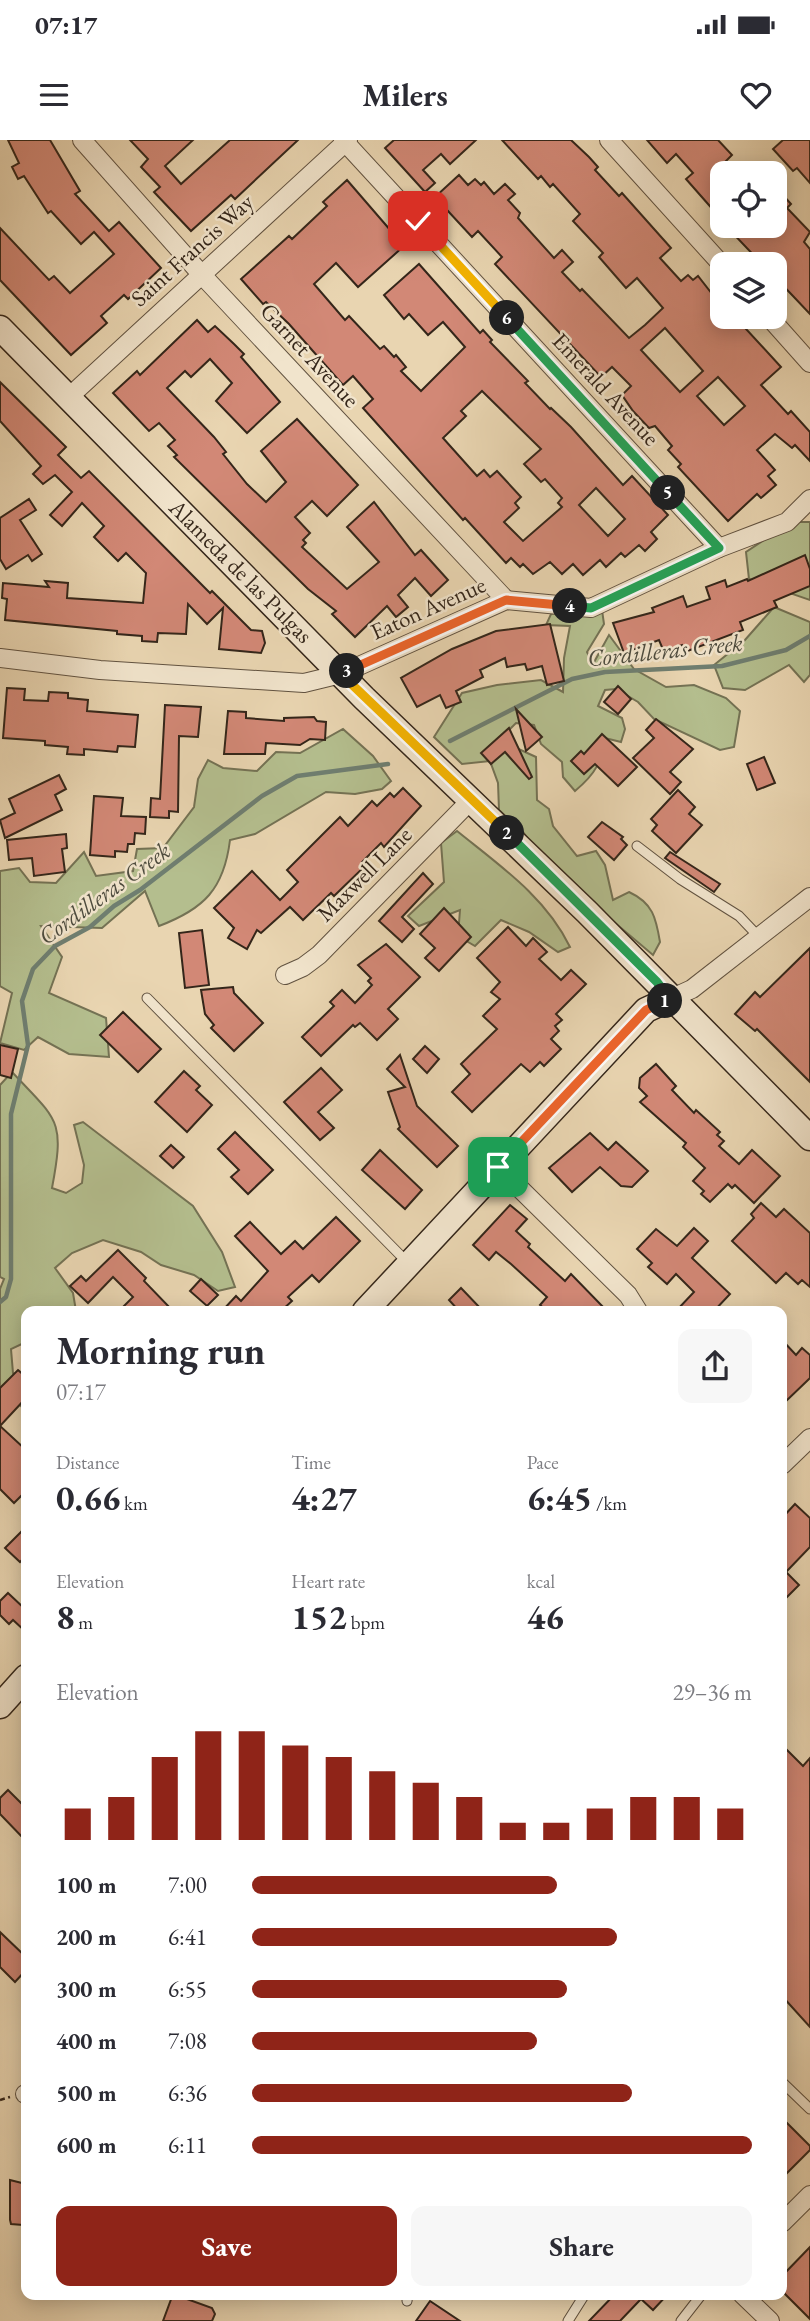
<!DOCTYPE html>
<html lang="en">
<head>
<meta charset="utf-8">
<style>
  body { margin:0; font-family:"EB Garamond",serif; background:#f7f7f7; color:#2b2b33; height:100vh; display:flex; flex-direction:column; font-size:26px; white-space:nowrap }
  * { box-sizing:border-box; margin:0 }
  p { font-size:23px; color:#7c7c81 }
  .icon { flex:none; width:38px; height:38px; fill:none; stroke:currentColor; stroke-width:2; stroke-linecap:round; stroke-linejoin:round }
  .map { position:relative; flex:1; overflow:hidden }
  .side { position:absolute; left:21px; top:1166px; width:766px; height:994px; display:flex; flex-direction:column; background:#fff; border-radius:14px; box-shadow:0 4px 18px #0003 }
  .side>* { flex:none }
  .fabs { position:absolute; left:710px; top:21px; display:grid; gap:14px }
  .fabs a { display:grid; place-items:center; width:77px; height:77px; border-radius:14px; background:#fff; box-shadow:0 4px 18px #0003; font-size:35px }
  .pin { position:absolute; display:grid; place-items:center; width:60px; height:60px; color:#fff; margin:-30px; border-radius:14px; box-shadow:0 4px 10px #0006 }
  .km { position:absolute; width:35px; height:35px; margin:-18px; border-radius:50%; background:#222; color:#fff; font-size:19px; line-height:35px; text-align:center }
  .round { display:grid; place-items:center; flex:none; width:74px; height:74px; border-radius:14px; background:#f7f7f7 }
  .head { display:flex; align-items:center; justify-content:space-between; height:119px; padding:0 35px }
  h1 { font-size:38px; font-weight:700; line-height:52px }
  .figures { display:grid; grid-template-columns:repeat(3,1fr); gap:10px; height:119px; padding:7px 35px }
  .figures div { display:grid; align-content:center }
  .figures b { font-size:35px; font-weight:700 }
  .figures small { font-size:19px; font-weight:400 }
  .figures p { font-size:19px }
  .chart { height:196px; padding:14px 35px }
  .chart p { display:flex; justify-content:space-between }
  .chart svg { width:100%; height:126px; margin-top:7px; stroke:#8f2418; stroke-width:6 }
  .action { display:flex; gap:14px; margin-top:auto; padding:14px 35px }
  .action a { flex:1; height:80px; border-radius:14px; background:#8f2418; color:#fff; font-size:28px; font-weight:700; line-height:80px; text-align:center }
  .action a+a { background:#f7f7f7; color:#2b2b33 }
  ul { padding:0 35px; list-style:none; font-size:23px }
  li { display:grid; grid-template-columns:112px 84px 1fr; align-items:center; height:52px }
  li i { height:18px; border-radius:9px; background:#8f2418 }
  .status { display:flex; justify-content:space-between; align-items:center; height:49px; padding:0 35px; background:#fff; direction:ltr }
  .status svg { height:19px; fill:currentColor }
  header { display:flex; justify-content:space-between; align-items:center; height:91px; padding:0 35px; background:#fff; font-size:32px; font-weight:700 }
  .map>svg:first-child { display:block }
  .green { fill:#b4be8e; stroke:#747254; stroke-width:2 }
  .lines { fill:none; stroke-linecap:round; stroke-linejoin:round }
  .stream { stroke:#6f7e70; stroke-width:4.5 }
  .building { fill:#d28876; stroke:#34261a; stroke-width:2; fill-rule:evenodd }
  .lane-casing { stroke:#615240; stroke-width:11 }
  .street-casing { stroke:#615240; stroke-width:20 }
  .secondary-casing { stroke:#34261a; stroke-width:27 }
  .path { stroke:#34261a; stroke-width:2.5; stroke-dasharray:5 3.5; stroke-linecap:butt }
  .lane { stroke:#f1e4cc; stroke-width:9 }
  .street { stroke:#f1e4cc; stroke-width:18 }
  .secondary { stroke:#f1e4cc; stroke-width:24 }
  .split-1-casing { stroke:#fff; stroke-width:14 }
  .split-2-casing { stroke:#fff; stroke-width:14 }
  .split-3-casing { stroke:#fff; stroke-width:14 }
  .split-4-casing { stroke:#fff; stroke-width:14 }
  .split-5-casing { stroke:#fff; stroke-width:14 }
  .split-6-casing { stroke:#fff; stroke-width:14 }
  .split-7-casing { stroke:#fff; stroke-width:14 }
  .split-1 { stroke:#f0652b; stroke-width:9 }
  .split-2 { stroke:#22a559; stroke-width:9 }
  .split-3 { stroke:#f5b400; stroke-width:9 }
  .split-4 { stroke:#f0652b; stroke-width:9 }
  .split-5 { stroke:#22a559; stroke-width:9 }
  .split-6 { stroke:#22a559; stroke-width:9 }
  .split-7 { stroke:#f5b400; stroke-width:9 }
  .labels { text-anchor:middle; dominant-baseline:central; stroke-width:5; stroke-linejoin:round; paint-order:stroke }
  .street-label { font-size:23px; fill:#34261a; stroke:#f1e4cc }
  .water-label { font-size:24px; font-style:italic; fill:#4d4b3e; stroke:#f1e4cc }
</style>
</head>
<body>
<div class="status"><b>07:17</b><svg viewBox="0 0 49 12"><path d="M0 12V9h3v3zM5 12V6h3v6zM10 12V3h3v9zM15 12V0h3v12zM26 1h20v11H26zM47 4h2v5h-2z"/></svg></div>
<header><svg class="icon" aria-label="menu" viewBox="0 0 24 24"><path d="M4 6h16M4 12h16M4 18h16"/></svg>Milers<svg class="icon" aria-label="heart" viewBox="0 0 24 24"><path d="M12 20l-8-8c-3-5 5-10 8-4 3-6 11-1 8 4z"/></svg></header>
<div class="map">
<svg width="810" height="2181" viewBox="0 0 810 2181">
  <rect width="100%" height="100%" fill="#e9d5b1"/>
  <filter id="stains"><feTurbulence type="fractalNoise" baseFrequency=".00286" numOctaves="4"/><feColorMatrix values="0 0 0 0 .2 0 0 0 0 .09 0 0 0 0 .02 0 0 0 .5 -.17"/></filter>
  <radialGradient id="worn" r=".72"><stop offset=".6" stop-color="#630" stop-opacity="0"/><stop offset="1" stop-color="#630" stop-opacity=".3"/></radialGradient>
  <!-- green -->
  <g class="green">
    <polygon points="791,382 810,382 810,460 749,439 746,412"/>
    <polygon points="774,467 810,482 810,535 804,542 789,525 745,550 723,548 714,525 745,500"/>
    <path d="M566,470H602L604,484L587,512L593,524L609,495L634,529L666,547L694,545L726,558L740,571L734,607L720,610L654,579L638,562L616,549L605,550L598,566L622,578L625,589L621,602L601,597C604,622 594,635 575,651L563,637L562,622L541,604L534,585L516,583L499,600L536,617L537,660L549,669L553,686L577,716L596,711L605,725L613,760L629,752C653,763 656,778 660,802L653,815L550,728L523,692L499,670L498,643L490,621L462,624L434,597L462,553L497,545L541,540L563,552L564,518L570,486L546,485L551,474Z"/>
    <path d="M343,589L373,616L391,641L382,649L355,654L326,652L255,694L230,700C224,749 204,769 159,786L145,751L102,788L41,786L62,817L49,853L106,878L109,917L69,914L38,897L24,910L0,903L12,853L0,846V731L19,728L30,742L56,743L84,712L96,736L133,731L137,709L163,708L194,667L198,639L208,620L223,628L257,631L276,612L300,613Z"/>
    <path d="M457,691C499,725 546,757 570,807L558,812L529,792L501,780L475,806L458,796L460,770L419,786L408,776L444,742L441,703Z"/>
    <path d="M12,932C58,981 65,979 52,1048L66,1053L82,1043L84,1025L74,985L83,982L193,1066L222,1112L235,1147L218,1151L194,1135L161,1125L141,1112L103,1100L72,1113L55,1128L73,1153L76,1171H26V1202L11,1209L13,1233L26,1239V1271L0,1246V1149L4,1139L0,1137V945Z"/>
  </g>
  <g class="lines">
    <!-- stream -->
    <g class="stream">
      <polyline points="450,601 572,539 605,532 722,526 786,510 810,496"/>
      <polyline points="0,1162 6,1157 11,1139 11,974 28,905 22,861 33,829 55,806 90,787 114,766 140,750 262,656 297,636 388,624"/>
    </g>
  </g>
  <!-- building -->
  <g class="building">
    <polygon points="8,0 50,0 80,51 75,54 109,91 119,82 161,128 128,159 124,155 101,176 107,183 71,215 0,140 0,88 49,140 54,136 70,153 114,114 94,92 81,104 51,71 48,73 24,36 18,39 12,27 19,23"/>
    <polygon points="130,0 193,0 165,26 181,44 230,0 298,0 235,59 231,55 191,91 154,52 160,47 141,27 148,19"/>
    <polygon points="394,0 476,0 450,24 441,14 423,30 435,43 425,52 385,8"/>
    <path d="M502,0H571L589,17L598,27L595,30L619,56L622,53L671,108L660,118L681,141L688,135L693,140L698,136L723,168V177H735L781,227L761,245L788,274L791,271L810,292V321L795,305L792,308L775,294L757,310L775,330L768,336L776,345L761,358L757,354L728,381L678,327L681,324L668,310L672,306L655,286L649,288L633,271L622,255L631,246L612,227L601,237L495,124L502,117L478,91L472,97L435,57L459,35L468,45L475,39L481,45L484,42L494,54L505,44L515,54L508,60L520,73L518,78L554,118L562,110L573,122L562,132L580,151L582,149L629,198L645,185L663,168L637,138L626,148L599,117L603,113L573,81L580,74L553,44L550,47L541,36L538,39ZM665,188L703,231L680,252L641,210ZM718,237L745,266L724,285L697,256Z"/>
    <polygon points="647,0 718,0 732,15 723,24 731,33 723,33 723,81 686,39 693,33 676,14 667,23"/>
    <polygon points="783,0 810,0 810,43 797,28 793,31 773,9"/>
    <path d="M347,40L404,106L358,147L336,123L314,144L345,180L349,176L380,209L384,206L394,217L396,215L406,227L401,231L421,251L465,207L443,182L428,195L409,174L404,179L384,155L419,124L480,193L483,190L492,200L490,202L528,241L525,243L550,269L551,268L571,287L623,345L632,336L668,375L651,392L657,399L645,411L639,405L625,417L621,413L606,427L600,420L583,435L573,424L562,434L550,422L533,434L523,424L520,427L511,418L506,423L465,378L463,380L363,268L373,259L353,236L343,245L289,184L266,162L263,164L241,139L289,96L292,99L327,66L323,62ZM482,251L541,309L524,324L541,342L545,339L562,358L558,363L562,367L523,401L504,382L519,368L515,363L521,357L497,331L490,337L484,330L477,336L443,298L466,276L461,271ZM596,348L625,379L608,396L579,365Z"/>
    <polygon points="782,54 791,64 787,68 810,92 804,102 810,109 810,174 775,137 775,124 762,124 726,86 775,86 775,55 778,58"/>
    <polygon points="197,180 208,192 215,186 234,204 244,214 241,217 280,262 247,293 216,261 232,243 210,219 191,237 185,231 167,248 214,297 226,312 223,314 247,344 266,362 286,342 261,311 297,279 358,345 327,376 312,361 295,377 310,393 303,400 306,403 302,407 347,449 379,422 347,387 374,362 415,415 421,410 448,440 431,456 415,438 398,455 408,467 396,477 387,466 355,497 332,474 336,471 308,449 174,317 177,315 168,306 175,300 159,283 149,291 113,253 137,231 140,235"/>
    <polygon points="0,242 66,307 58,315 81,338 89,331 210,453 212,451 251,490 262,491 265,503 261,513 219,509 223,468 207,484 188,464 186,494 158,493 157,502 142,501 142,496 117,494 117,491 5,480 7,459 2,458 3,443 49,447 45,441 68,443 67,458 143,463 146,433 126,413 118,421 94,397 104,386 82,363 62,386 50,375 72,352 55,335 43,344 33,334 41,326 0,281"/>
    <polygon points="29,359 36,370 20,380 42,414 32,421 28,415 6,429 0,419 0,378"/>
    <polygon points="805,415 810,429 810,446 774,461 777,467 740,482 743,490 685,512 682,505 664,512 659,500 624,513 613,483 654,472 652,468 683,456 687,467 710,459 706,447 725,440 727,447 747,439 748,441"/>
    <polygon points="550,484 564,541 547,545 542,526 527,530 525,524 507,527 505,518 480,530 483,537 456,551 461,562 446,568 440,555 417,567 401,538 452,509 496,491"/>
    <polygon points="618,546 631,559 618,574 604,562"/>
    <polygon points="7,548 25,549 24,560 48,561 49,552 68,553 68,558 88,560 87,571 138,575 135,607 118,606 117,612 84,609 84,615 67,614 68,607 45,605 45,601 3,598"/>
    <polygon points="165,565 201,567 198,597 179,596 178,672 169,671 169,678 150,677 151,658 160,659"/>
    <polygon points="516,569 542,597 526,611"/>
    <polygon points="228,571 246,572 246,578 284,581 284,578 314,577 317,581 326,582 325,600 310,599 300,605 266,603 265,614 224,614"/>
    <polygon points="656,579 693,609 670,632 681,642 670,654 633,618 654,598 646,590"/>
    <polygon points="509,588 532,637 529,639 505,612 491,624 481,613"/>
    <polygon points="602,594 637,627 618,646 595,624 584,634 571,621 581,611 584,614"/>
    <polygon points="764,617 775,643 757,650 747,624"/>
    <polygon points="59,635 66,649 55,655 62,670 5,698 0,680 15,673 9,659"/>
    <polygon points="403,648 421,666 384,707 381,703 362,722 365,726 334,756 331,753 303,780 290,767 261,793 257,790 247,809 228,798 234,788 214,768 252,731 280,760 298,742 287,730 340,677 348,686 372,661 377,666 390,653 394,657"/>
    <polygon points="678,650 695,667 689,674 702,685 676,713 652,691 657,685 651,679"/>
    <polygon points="94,656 123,658 121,676 146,677 145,694 135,693 134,704 128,704 127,712 115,711 115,717 90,715"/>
    <polygon points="602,682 623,697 621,699 627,705 614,720 588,697"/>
    <polygon points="66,694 67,708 62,709 65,732 34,736 32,718 9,720 7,700"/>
    <polygon points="670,712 720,744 714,752 665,718"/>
    <polygon points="423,733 433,744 402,777 414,789 402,802 379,781"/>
    <polygon points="444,768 471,797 439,831 425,818 435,808 420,794"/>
    <polygon points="508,787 526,806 533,798 547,812 539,819 561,840 571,830 586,844 556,874 562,880 555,886 559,891 551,899 561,909 544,926 540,922 530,932 521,924 472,972 452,952 470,934 461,924 497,889 483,876 500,859 491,852 500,842 477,818"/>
    <polygon points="202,790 209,845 185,848 179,793"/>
    <polygon points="386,804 420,837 388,869 398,879 377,900 360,883 355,887 353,885 321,916 302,897 334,866 330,862 342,850 355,863 372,845 368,841 371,838 358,825"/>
    <polygon points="810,808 810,942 757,889 755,891 735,874 755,852 760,857"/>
    <polygon points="233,847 234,853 263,883 234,911 211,888 214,885 205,874 201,850"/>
    <polygon points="123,872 161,909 138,932 100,895"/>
    <polygon points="0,905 18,909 11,938 0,935"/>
    <polygon points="425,906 439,919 427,933 413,919"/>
    <polygon points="400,915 417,966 458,1006 437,1027 398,989 400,987 388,952 405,947 387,929"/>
    <polygon points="656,924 676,946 672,950 694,973 696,970 720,992 717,995 724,1001 719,1006 739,1024 752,1010 780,1036 754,1063 735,1045 732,1048 728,1044 710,1062 701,1054 704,1051 693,1041 705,1028 683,1007 686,1003 640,962 647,956 639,948 640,938"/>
    <polygon points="321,928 342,950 318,972 334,988 320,1000 284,962"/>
    <polygon points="184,931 200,946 196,950 212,965 187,992 155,962"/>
    <polygon points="235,992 273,1030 248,1054 231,1037 239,1030 218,1009"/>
    <polygon points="590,993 608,1010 616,1002 648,1031 632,1047 621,1046 600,1027 572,1052 549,1028"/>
    <polygon points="171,1005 184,1017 173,1028 160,1016"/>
    <polygon points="380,1010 422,1050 405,1069 362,1030"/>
    <polygon points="761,1063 776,1077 784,1069 810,1093 810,1147 802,1140 798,1144 786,1133 776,1143 732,1101 754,1078 751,1074"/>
    <polygon points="510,1065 527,1079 516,1091 530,1104 528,1107 565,1141 571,1134 607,1171 547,1171 540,1165 547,1157 511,1124 496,1112 489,1120 473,1105"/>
    <polygon points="336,1077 360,1101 319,1142 312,1135 288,1157 292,1161 281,1171 222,1171 236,1156 241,1161 268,1131 235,1096 250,1082 281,1114 295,1101 303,1109"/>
    <polygon points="694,1088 708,1101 692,1118 730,1154 714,1171 676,1171 694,1152 676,1134 667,1144 648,1127 652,1123 637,1109 656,1089 677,1106"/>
    <polygon points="118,1110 146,1138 144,1141 173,1171 119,1171 133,1157 113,1137 88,1163 70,1146 81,1136 86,1141"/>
    <polygon points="201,1139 218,1155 207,1166 190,1151"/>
    <polygon points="461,1148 483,1171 459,1171 449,1160"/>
    <polygon points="782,1200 796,1215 802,1208 810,1215 810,1238 782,1265"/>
    <polygon points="18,1230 26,1237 26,1258 0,1286 26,1310 26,1351 14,1363 0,1349 0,1248"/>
    <polygon points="795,1364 810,1378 810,1407 786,1432 799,1445 782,1462 782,1378"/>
    <polygon points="26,1387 26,1416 20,1422 5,1408"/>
    <polygon points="8,1453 26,1470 26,1492 13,1480 9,1484 0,1475 0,1461"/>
    <polygon points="782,1605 803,1626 810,1618 810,1887 782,1856"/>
    <polygon points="8,1650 26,1668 26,1701 0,1674 0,1658"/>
    <polygon points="0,1792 26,1817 26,1830 15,1842 0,1827"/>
    <polygon points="782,1978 810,2006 810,2010 782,2038"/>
    <polygon points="10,2040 26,2044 26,2081 23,2085 11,2084 10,2080"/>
    <polygon points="810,2107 810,2179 782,2151 782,2136"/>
    <polygon points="173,2154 212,2168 215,2174 212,2181 163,2181"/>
    <polygon points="615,2154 668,2154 653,2170 641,2159 620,2181 589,2181"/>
    <polygon points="430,2161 460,2181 416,2181"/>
  </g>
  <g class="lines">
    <defs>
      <g id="lane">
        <polyline points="637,706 680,739 739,776 759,797"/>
        <polyline points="147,858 407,1122"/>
        <polyline points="782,1942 810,1969"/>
        <polyline points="407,2161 408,2154"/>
        <polyline points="568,2181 585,2154"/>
        <polyline points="681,2181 702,2154"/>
      </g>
      <g id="street">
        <polyline points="82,0 202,135 506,460"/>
        <polyline points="343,0 719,408"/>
        <polyline points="609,0 723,126"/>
        <polyline points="769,177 810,223"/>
        <polyline points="69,257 348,0"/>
        <polyline points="0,518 100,530 304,543 341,534 506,460 591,468 719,408 787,382 810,359"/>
        <polyline points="285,835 303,827 319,815 472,659"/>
        <polyline points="670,859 692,849 810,757"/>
        <polyline points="498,1027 628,1155 638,1171"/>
        <polyline points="782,1325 810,1298"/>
        <polyline points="25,1954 26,1954"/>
        <polyline points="782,2083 810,2055"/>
        <polyline points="742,2154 770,2181"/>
      </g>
      <g id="secondary">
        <polyline points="0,188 364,558 587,772 810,998"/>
        <polyline points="365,1171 646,870 670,859"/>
        <polyline points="0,1566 26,1537"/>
      </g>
    </defs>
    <!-- lane casing -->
    <use href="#lane" class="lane-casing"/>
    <!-- street casing -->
    <use href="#street" class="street-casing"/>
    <!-- secondary casing -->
    <use href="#secondary" class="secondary-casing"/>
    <!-- path -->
    <polyline class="path" points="0,1960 10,1957"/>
    <!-- lane -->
    <use href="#lane" class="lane"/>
    <!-- street -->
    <use href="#street" class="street"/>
    <!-- secondary -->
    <use href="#secondary" class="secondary"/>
  </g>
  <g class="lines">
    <defs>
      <polyline id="split-1" points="498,1027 646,870 665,861"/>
      <polyline id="split-2" points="507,693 657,842 670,859 665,861"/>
      <polyline id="split-3" points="347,531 341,534 507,693"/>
      <polyline id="split-4" points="347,531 506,460 570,466"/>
      <polyline id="split-5" points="570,466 591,468 719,408 668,353"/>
      <polyline id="split-6" points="507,178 668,353"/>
      <polyline id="split-7" points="418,81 507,178"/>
    </defs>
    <!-- split-1 casing -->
    <use href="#split-1" class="split-1-casing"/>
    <!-- split-2 casing -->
    <use href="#split-2" class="split-2-casing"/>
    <!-- split-3 casing -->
    <use href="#split-3" class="split-3-casing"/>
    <!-- split-4 casing -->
    <use href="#split-4" class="split-4-casing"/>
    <!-- split-5 casing -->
    <use href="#split-5" class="split-5-casing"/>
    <!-- split-6 casing -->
    <use href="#split-6" class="split-6-casing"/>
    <!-- split-7 casing -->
    <use href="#split-7" class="split-7-casing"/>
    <!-- split-1 -->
    <use href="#split-1" class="split-1"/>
    <!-- split-2 -->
    <use href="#split-2" class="split-2"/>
    <!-- split-3 -->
    <use href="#split-3" class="split-3"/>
    <!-- split-4 -->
    <use href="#split-4" class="split-4"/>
    <!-- split-5 -->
    <use href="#split-5" class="split-5"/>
    <!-- split-6 -->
    <use href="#split-6" class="split-6"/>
    <!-- split-7 -->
    <use href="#split-7" class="split-7"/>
  </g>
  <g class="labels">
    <!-- street labels -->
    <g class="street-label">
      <text transform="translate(192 110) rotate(-42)">Saint Francis Way</text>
      <text transform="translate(310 215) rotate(47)">Garnet Avenue</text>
      <text transform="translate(606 249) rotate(47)">Emerald Avenue</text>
      <text transform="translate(241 431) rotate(45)">Alameda de las Pulgas</text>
      <text transform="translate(428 468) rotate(-24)">Eaton Avenue</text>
      <text transform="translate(364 734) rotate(-45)">Maxwell Lane</text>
    </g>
    <!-- water labels -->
    <g class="water-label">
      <text transform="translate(665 510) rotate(-6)">Cordilleras Creek</text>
      <text transform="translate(104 753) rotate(-36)">Cordilleras Creek</text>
    </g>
  </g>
  <rect width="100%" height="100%" filter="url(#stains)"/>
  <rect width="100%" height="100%" fill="url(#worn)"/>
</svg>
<div class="fabs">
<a><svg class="icon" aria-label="locate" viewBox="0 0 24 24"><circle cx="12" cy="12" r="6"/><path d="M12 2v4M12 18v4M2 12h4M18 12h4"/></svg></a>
<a><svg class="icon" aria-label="layers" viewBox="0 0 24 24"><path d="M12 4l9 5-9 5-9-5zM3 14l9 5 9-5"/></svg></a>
</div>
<div class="pin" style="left:498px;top:1027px;background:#1e9e55"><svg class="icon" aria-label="arrive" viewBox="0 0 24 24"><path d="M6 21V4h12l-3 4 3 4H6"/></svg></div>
<div class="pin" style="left:418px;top:81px;background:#d93025"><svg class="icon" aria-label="check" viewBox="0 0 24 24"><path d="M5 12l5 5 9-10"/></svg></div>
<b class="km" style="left:665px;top:861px">1</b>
<b class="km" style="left:507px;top:693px">2</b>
<b class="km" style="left:347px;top:531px">3</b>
<b class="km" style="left:570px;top:466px">4</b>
<b class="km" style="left:668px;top:353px">5</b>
<b class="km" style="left:507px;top:178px">6</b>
<section class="side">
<div class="head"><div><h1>Morning run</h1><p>07:17</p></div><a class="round"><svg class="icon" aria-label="share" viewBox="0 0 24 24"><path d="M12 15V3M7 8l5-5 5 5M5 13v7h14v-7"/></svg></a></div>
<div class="figures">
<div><p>Distance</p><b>0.66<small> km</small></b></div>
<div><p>Time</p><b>4:27</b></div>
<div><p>Pace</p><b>6:45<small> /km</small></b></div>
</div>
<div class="figures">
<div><p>Elevation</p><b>8<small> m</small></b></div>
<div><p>Heart rate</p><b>152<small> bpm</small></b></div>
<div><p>kcal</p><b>46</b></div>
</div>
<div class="chart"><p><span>Elevation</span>29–36 m</p>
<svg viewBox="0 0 160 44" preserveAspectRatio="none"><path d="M5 44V33M15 44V29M25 44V15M35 44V6M45 44V6M55 44V11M65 44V15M75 44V20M85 44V24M95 44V29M105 44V38M115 44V38M125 44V33M135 44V29M145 44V29M155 44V33"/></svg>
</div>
<ul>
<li><b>100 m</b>7:00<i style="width:61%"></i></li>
<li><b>200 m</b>6:41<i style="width:73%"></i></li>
<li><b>300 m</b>6:55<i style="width:63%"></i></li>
<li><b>400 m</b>7:08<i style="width:57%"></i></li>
<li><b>500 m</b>6:36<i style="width:76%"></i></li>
<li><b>600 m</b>6:11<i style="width:100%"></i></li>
</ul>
<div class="action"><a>Save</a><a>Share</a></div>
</section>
</div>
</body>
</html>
